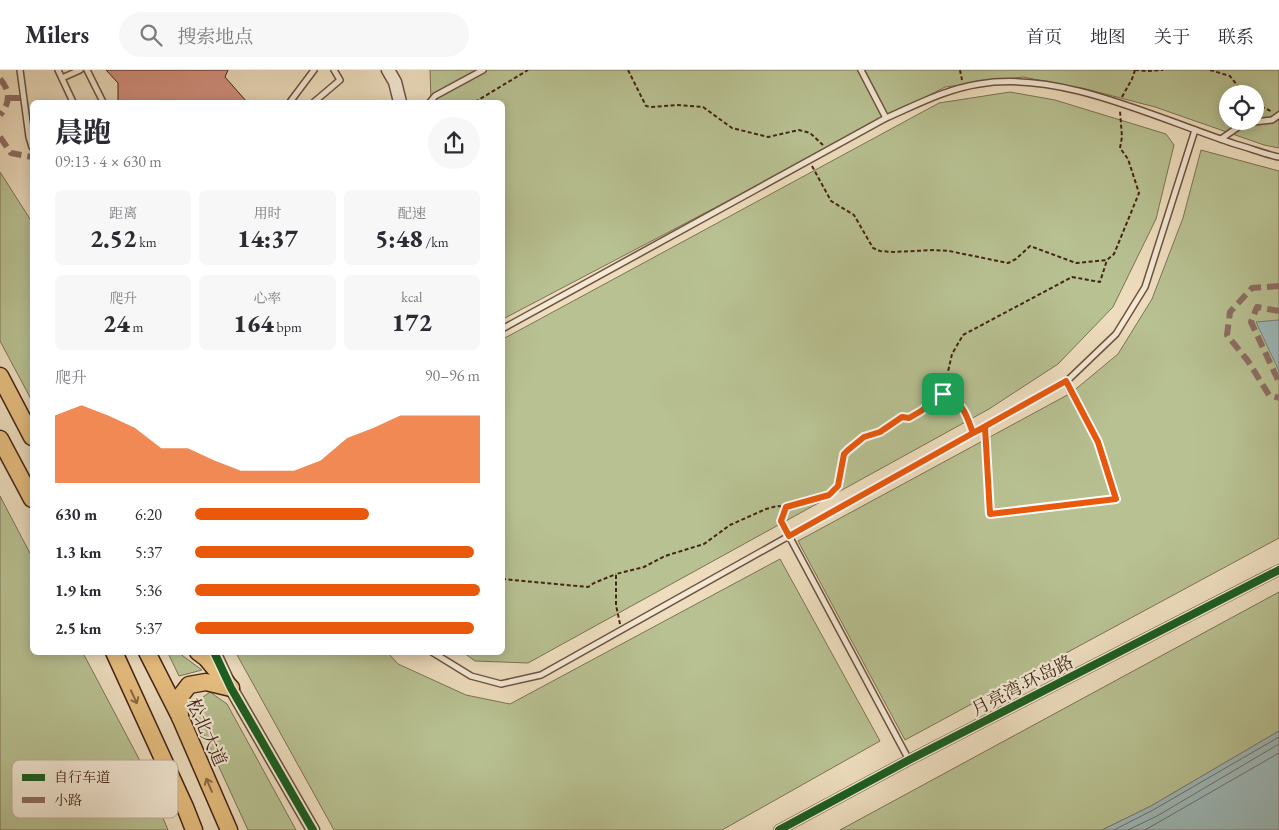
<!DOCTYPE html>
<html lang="zh">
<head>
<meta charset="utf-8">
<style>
  body { margin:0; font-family:"EB Garamond","Noto Serif SC",serif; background:#f7f7f7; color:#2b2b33; height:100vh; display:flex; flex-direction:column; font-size:19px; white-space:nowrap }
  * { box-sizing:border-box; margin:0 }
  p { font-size:16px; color:#7c7c81 }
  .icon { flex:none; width:28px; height:28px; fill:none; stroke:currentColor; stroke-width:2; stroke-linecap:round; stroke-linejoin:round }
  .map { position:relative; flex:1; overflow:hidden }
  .details { position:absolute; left:30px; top:30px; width:475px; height:555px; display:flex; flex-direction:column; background:#fff; border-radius:8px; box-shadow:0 2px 12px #0003 }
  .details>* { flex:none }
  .buttons { position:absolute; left:1219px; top:15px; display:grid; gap:10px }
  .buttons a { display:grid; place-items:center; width:45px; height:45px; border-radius:50%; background:#fff; box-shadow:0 2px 12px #0003; font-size:25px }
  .pin { position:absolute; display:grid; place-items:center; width:42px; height:42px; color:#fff; margin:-21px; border-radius:10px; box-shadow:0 2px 8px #0006 }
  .round { display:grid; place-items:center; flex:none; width:52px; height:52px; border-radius:26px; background:#f7f7f7 }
  .overview { display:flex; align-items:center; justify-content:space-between; height:85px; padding:0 25px }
  h1 { font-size:28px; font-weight:800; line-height:38px }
  .metrics { display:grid; grid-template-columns:repeat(3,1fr); gap:8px; height:85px; padding:5px 25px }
  .metrics div { display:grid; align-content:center; border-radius:8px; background:#f7f7f7; text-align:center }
  .metrics b { font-size:25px; font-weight:800 }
  .metrics small { font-size:14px; font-weight:400 }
  .metrics p { font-size:14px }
  .chart { height:140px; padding:10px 25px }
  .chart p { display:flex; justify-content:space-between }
  .chart svg { width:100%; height:90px; margin-top:5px; fill:#ea580c; opacity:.7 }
  ul { padding:0 25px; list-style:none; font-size:16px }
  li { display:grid; grid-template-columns:80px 60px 1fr; align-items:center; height:38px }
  li i { height:12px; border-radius:6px; background:#ea580c }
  header { display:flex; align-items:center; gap:30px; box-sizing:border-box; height:70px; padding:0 25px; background:#fff; border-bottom:1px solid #e1e1e2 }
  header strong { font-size:24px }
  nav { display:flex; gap:28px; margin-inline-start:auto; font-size:18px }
  .search { width:350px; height:45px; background:#f7f7f7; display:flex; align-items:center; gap:12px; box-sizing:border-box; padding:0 18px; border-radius:28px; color:#7c7c81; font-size:19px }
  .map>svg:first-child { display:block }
  .green { fill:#b8c192; stroke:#7e7254; fill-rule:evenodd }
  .water { fill:#9dbabb; stroke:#7a7e79 }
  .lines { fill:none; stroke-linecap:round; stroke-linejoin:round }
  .shore { stroke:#716f68; stroke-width:1 }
  .building { fill:#d3907f; stroke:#452415 }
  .service-casing { stroke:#6f523f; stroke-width:8 }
  .minor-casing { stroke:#6f523f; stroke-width:12 }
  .tertiary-casing { stroke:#6f523f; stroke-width:15 }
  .trunk-casing { stroke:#452415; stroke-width:19 }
  .path { stroke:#452415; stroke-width:2; stroke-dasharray:4 2.5; stroke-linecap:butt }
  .service { stroke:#f3e9d5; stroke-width:5 }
  .minor { stroke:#f3e9d5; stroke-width:10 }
  .tertiary { stroke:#f3e9d5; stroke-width:12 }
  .trunk { stroke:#e6be7f; stroke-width:16 }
  .quiet { stroke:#8d6e63; stroke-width:6; stroke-dasharray:12 6; stroke-linecap:butt }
  .cycleway-casing { stroke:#f3e9d5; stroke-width:11 }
  .cycleway { stroke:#1b5e20; stroke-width:8 }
  .oneway { stroke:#8d6945 }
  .route-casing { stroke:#fff; stroke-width:10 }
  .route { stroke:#ea580c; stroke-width:6 }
  .labels { text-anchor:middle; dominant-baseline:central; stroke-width:4.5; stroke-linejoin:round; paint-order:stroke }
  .street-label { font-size:18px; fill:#452415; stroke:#f3e9d5 }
  .key { fill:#f3e9d5; stroke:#bfae9b; stroke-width:1 }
  .key-label { font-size:14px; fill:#452415 }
</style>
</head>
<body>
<header>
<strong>Milers</strong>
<div class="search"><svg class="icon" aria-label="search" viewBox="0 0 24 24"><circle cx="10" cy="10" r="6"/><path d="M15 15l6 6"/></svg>搜索地点</div>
<nav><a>首页</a><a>地图</a><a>关于</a><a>联系</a></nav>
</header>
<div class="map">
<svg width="1279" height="760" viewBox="0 0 1279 760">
  <rect width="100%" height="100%" fill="#edddbe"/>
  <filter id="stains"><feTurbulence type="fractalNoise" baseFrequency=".004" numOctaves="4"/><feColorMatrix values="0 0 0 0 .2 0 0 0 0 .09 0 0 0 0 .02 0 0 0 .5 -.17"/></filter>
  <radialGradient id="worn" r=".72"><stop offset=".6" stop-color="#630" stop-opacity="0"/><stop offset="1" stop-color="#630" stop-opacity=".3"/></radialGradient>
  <!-- green -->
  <g class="green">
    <path d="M430,0H1279V78L1264,75L1155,37L1086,19L1023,7L945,17L503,249L502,32H431ZM1228,24H1255V51H1228Z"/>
    <polygon points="1010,22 1055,30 1166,64 1174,75 1156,149 1113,237 1058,294 989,339 528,593 475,591 464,583 502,582 503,269 939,33"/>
    <polygon points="1201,80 1279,101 1279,468 905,670 798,471 1071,323 1118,284 1152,229 1183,148"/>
    <polygon points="0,102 32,152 32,331 0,271"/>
    <polygon points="0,426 32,487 32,582 83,583 138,687 168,760 0,760"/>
    <polygon points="780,489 880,671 722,760 334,760 236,583 388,583 398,594 466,625 510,634"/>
    <polygon points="1279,522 1279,661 1151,736 1102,760 840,760"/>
    <polygon points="168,583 179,583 202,600 179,606"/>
    <polygon points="210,622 227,634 296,760 248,760 191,636"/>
  </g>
  <!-- water -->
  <g class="water">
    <polygon points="1279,250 1279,301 1256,252"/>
    <polygon points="1279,661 1279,760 1102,760 1151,736"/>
  </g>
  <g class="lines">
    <!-- shore -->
    <g class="shore">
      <polyline points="1114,760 1153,740 1279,667"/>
      <polyline points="1128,760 1157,746 1279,674"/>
      <polyline points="1145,760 1279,683"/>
    </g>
  </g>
  <!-- building -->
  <polygon class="building" points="106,0 228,0 225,7 247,32 118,32 118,13"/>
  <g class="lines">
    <defs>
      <g id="service">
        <polyline points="20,0 29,67 32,77"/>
        <polyline points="58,0 73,32"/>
        <polyline points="87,0 103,32"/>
        <polyline points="861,0 886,48"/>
        <polyline points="62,8 80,0"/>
        <polyline points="290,32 314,0"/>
        <polyline points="314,32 340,10 334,0"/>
        <polyline points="430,32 435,26 483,0"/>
        <polyline points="1221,69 1244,53 1272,50 1279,45"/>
        <path d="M502,259L886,48C916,35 946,19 979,14C1061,0 1158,49 1235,74C1250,78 1264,84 1279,87"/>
        <polyline points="985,357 990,444 1116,429 1098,372 1065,311"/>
        <polyline points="789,466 909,690"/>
        <polyline points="432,582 471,606 501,614 541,605 1069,309 1116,264 1145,217 1195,60"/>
      </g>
      <polyline id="minor" points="779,760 909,690 1279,500"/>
      <g id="tertiary">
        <polyline points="388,0 395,12 400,32"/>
        <polyline points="214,582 231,618 313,760"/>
      </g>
      <g id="trunk">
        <polyline points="0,306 32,367"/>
        <polyline points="0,369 32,429"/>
        <polyline points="114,582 185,737 194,760"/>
        <polyline points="147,582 180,647 229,760"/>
        <polyline points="198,582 206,588 231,618"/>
        <polyline points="180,647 179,628 189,615 206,612 231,618"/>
      </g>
    </defs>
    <!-- service casing -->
    <use href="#service" class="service-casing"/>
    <!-- minor casing -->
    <use href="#minor" class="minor-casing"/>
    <!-- tertiary casing -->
    <use href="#tertiary" class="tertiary-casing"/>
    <!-- trunk casing -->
    <use href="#trunk" class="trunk-casing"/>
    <!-- path -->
    <g class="path">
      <polyline points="628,0 646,36 651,37 677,35 703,37 732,58 768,67 799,60 810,63 823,75"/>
      <polyline points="960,0 962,10"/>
      <polyline points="1135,0 1146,1 1163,0"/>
      <polyline points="1210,0 1230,6 1244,24"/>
      <polyline points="1122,27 1132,9 1135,0"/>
      <polyline points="475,32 528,0"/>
      <polyline points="1255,34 1271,41"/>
      <polyline points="812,96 831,131 854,145 873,178 880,181 893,182 934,180 949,181 1008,193 1016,189 1030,176 1076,193 1107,190 1114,184 1139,123 1128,89 1120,78 1122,67 1120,41"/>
      <path d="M943,324C961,332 964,340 971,357"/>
      <polyline points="785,460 781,451 786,437"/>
      <polyline points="502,509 588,517 594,513 616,504"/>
      <polyline points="620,554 616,535 616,504 644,497 665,486 704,474 730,455 766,439 777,436 786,437 829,425 838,416 844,385 848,380 864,367 880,362 901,347 909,348 921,341 943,324 952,284 963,265 1072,207 1100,212 1107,190"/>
    </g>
    <!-- service -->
    <use href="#service" class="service"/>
    <!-- minor -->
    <use href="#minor" class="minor"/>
    <!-- tertiary -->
    <use href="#tertiary" class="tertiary"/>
    <!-- trunk -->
    <use href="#trunk" class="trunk"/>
    <!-- quiet -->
    <g class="quiet">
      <path d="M0,9C11,21 10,34 0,45"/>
      <polyline points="8,28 24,28"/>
      <polyline points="0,67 11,83 32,87"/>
      <polyline points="1279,216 1252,218 1230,242 1227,265 1248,291 1269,325 1279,328"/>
      <polyline points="1279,241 1257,237 1251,252 1279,312"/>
    </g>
    <defs>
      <g id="cycleway">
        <polyline points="214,582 231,618 313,760"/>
        <polyline points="779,760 909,690 1279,500"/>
      </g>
    </defs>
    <!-- cycleway casing -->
    <use href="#cycleway" class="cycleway-casing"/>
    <!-- cycleway -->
    <use href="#cycleway" class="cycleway"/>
  </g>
  <!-- one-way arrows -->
  <defs><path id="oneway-shaft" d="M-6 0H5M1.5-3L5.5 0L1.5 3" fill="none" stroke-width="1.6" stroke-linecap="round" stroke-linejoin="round" transform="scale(1.25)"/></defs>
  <g class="oneway">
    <use href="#oneway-shaft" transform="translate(134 627) rotate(65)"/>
    <use href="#oneway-shaft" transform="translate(209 715) rotate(-113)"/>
  </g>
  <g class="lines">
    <defs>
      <path id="route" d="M943,324L921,341L909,348L902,347L880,362L864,367L848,380L844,384L838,416L829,425L786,437L781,451L789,466L1066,311L1098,372L1116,429L990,444L985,357L973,363C966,344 964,333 943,324"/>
    </defs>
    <!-- route casing -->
    <use href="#route" class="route-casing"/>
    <!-- route -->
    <use href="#route" class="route"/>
  </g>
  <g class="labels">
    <!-- street labels -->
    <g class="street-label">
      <text transform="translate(1022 615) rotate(-27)">月亮湾·环岛路</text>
      <text transform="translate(207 662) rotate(66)">松北大道</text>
    </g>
  </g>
  <!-- legend -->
  <rect x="12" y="690" width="166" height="58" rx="8" class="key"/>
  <rect x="22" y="704" width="23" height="7" fill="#1b5e20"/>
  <rect x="22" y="727" width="23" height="6" fill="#8d6e63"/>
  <g class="key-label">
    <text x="54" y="712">自行车道</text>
    <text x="54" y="735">小路</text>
  </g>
  <rect width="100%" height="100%" filter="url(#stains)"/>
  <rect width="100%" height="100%" fill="url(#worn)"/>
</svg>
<div class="buttons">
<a><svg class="icon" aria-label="locate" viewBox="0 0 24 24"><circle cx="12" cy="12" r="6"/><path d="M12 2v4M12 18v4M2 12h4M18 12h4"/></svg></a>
</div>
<div class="pin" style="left:943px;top:324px;background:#1e9e55"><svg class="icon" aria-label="arrive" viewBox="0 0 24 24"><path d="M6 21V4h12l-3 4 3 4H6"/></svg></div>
<section class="details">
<div class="overview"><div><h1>晨跑</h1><p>09:13 · 4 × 630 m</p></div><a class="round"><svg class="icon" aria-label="share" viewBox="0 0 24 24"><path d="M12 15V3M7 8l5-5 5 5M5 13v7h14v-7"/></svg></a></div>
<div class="metrics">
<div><p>距离</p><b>2.52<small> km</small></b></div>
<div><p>用时</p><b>14:37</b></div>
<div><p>配速</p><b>5:48<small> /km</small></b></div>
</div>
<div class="metrics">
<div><p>爬升</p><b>24<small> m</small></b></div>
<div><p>心率</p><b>164<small> bpm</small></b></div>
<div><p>kcal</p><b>172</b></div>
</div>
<div class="chart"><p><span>爬升</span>90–96 m</p>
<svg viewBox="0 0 160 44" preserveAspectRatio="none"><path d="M0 44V11L10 6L20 11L30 17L40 27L50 27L60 33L70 38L80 38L90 38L100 33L110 22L120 17L130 11L140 11L150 11L160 11V44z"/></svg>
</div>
<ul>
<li><b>630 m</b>6:20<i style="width:61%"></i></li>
<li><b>1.3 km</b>5:37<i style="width:98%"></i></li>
<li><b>1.9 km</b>5:36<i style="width:100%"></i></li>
<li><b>2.5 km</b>5:37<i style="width:98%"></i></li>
</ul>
</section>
</div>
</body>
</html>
